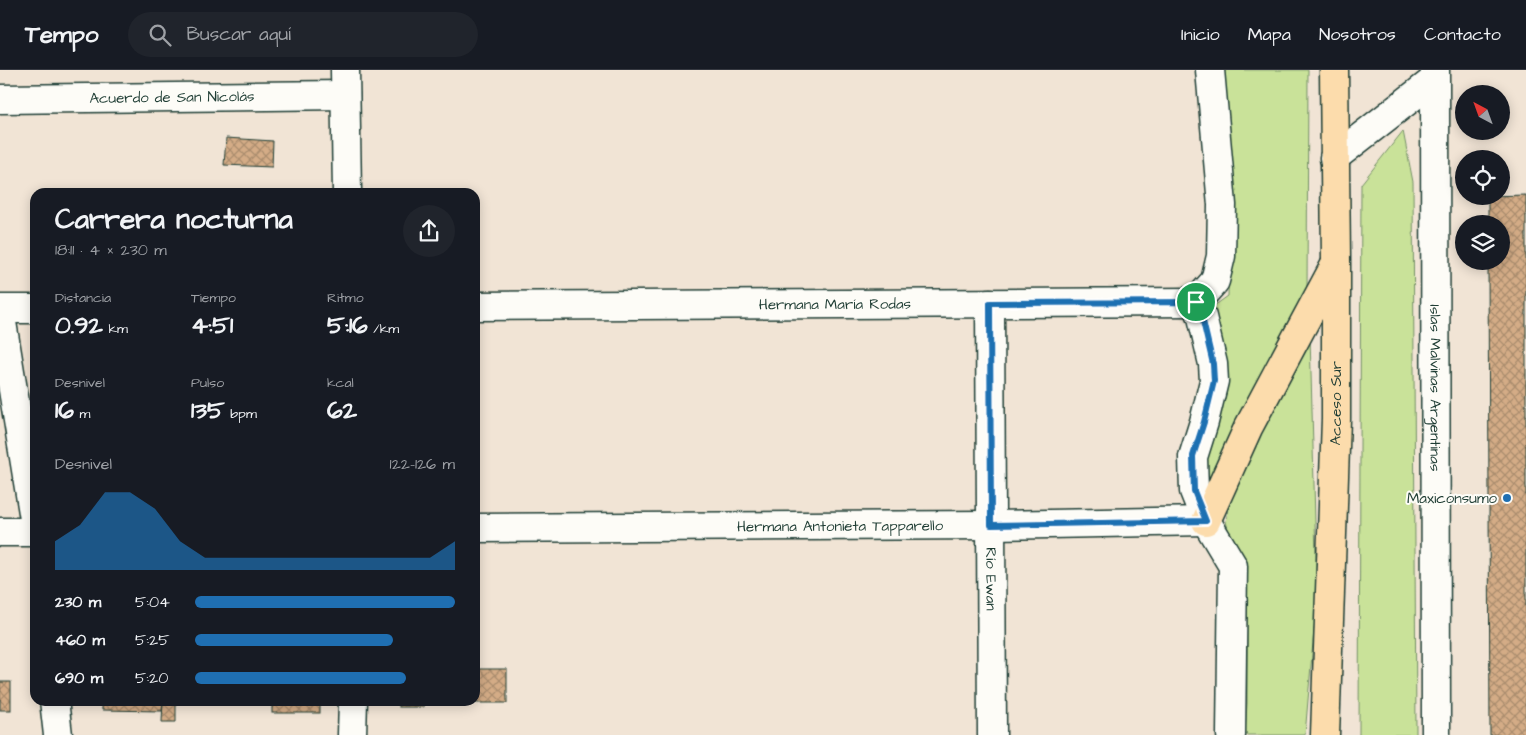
<!DOCTYPE html>
<html lang="es">
<head>
<meta charset="utf-8">
<style>
  body { margin:0; font-family:"Architects Daughter",sans-serif; background:#20242c; color:#f1f3f6; height:100vh; display:flex; flex-direction:column; font-size:19px; white-space:nowrap }
  * { box-sizing:border-box; margin:0 }
  p { font-size:16px; color:#9ea1a6 }
  .icon { flex:none; width:28px; height:28px; fill:none; stroke:currentColor; stroke-width:2; stroke-linecap:round; stroke-linejoin:round }
  .map { position:relative; flex:1; overflow:hidden }
  .drawer { position:absolute; left:30px; top:118px; width:450px; height:518px; display:flex; flex-direction:column; background:#171b24; border-radius:15px; box-shadow:0 2px 12px #0003 }
  .drawer>* { flex:none }
  .needle { width:32px; rotate:319deg }
  .buttons { position:absolute; left:1455px; top:15px; display:grid; gap:10px }
  .buttons a { display:grid; place-items:center; width:55px; height:55px; border-radius:50%; background:#171b24; box-shadow:0 2px 12px #0003; font-size:25px }
  .pin { position:absolute; display:grid; place-items:center; width:42px; height:42px; color:#fff; margin:-21px; border:2px solid #fff; border-radius:50%; box-shadow:0 1px 5px #0007 }
  .round { display:grid; place-items:center; flex:none; width:52px; height:52px; border-radius:26px; background:#20242c }
  .headline { display:flex; align-items:center; justify-content:space-between; height:85px; padding:0 25px }
  h1 { font-size:28px; font-weight:800; line-height:38px }
  .metrics { display:grid; grid-template-columns:repeat(3,1fr); gap:8px; height:85px; padding:5px 25px }
  .metrics div { display:grid; align-content:center }
  .metrics b { font-size:25px; font-weight:800 }
  .metrics small { font-size:14px; font-weight:400 }
  .metrics p { font-size:14px }
  .chart { height:140px; padding:10px 25px }
  .chart p { display:flex; justify-content:space-between }
  .chart svg { width:100%; height:90px; margin-top:5px; fill:#1f6fb2; opacity:.7 }
  ul { padding:0 25px; list-style:none; font-size:16px }
  li { display:grid; grid-template-columns:80px 60px 1fr; align-items:center; height:38px }
  li i { height:12px; border-radius:6px; background:#1f6fb2 }
  header { display:flex; align-items:center; gap:30px; box-sizing:border-box; height:70px; padding:0 25px; background:#171b24; border-bottom:1px solid #363941 }
  header strong { font-size:24px }
  nav { display:flex; gap:28px; margin-inline-start:auto; font-size:18px }
  .search { width:350px; height:45px; background:#20242c; display:flex; align-items:center; gap:12px; box-sizing:border-box; padding:0 18px; border-radius:28px; color:#9ea1a6; font-size:19px }
  .map>svg:first-child { display:block }
  .grass { fill:#c9e299; stroke:#749066 }
  .building { fill:url(#building-cross-hatch); stroke:#1f3d34 }
  .lines { fill:none; stroke-linecap:round; stroke-linejoin:round }
  .minor-casing { stroke:#1f3d34; stroke-width:31 }
  .primary-casing { stroke:#1f3d34; stroke-width:31 }
  .minor { stroke:#fdfcf7; stroke-width:28 }
  .primary { stroke:#fcdcac; stroke-width:28 }
  .route-casing { stroke:#fff; stroke-width:10 }
  .route { stroke:#1f6fb2; stroke-width:6 }
  .poi-dot { fill:#1f6fb2; stroke:#fdfcf7; stroke-width:2 }
  .labels { text-anchor:middle; dominant-baseline:central; stroke-width:4; stroke-linejoin:round; paint-order:stroke }
  .street-label { font-size:15px; fill:#1f3d34; stroke:#fdfcf7 }
  .poi-label { font-size:15px; fill:#1f3d34; stroke:#fdfcf7; text-anchor:end }
</style>
</head>
<body>
<header>
<strong>Tempo</strong>
<div class="search"><svg class="icon" aria-label="search" viewBox="0 0 24 24"><circle cx="10" cy="10" r="6"/><path d="M15 15l6 6"/></svg>Buscar aquí</div>
<nav><a>Inicio</a><a>Mapa</a><a>Nosotros</a><a>Contacto</a></nav>
</header>
<div class="map">
<svg width="1526" height="665" viewBox="0 0 1526 665">
  <defs>
    <pattern id="building-cross-hatch" width="8" height="8" patternUnits="userSpaceOnUse" patternTransform="scale(1.25)"><rect width="8" height="8" fill="#d4ac86"/><path d="M0 0l8 8M0 8l8-8" fill="none" stroke="#ab8d6e"/></pattern>
  </defs>
  <rect width="100%" height="100%" fill="#f1e4d5"/>
  <filter id="ink" filterUnits="userSpaceOnUse"><feTurbulence type="fractalNoise" baseFrequency=".02" numOctaves="2"/><feDisplacementMap in="SourceGraphic" scale="10" xChannelSelector="R" yChannelSelector="G"/><feConvolveMatrix kernelMatrix="1 2 1 2 8 2 1 2 1" color-interpolation-filters="sRGB"/></filter>
  <g filter="url(#ink)">
    <!-- grass -->
    <g class="grass">
      <polygon points="1216,0 1308,0 1307,224 1207,417 1202,416 1211,259 1214,236 1228,226 1230,153"/>
      <polygon points="1403,61 1413,112 1416,665 1359,665 1361,114"/>
      <polygon points="1310,266 1317,525 1305,665 1245,665 1247,633 1247,542 1226,451 1231,425 1242,400"/>
    </g>
    <!-- building -->
    <g class="building">
      <polygon points="226,68 273,71 272,97 224,95"/>
      <polygon points="1526,125 1526,665 1490,665 1488,191 1501,191 1501,154 1488,154 1488,126"/>
      <polygon points="475,599 507,599 507,633 444,633 444,630 475,630"/>
      <rect x="0" y="612" width="11" height="28"/>
      <polygon points="102,630 163,630 162,641 102,640"/>
      <polygon points="163,630 176,630 176,652 162,652"/>
      <rect x="272" y="630" width="48" height="13"/>
      <rect x="399" y="630" width="24" height="7"/>
    </g>
    <g class="lines">
      <defs>
        <g id="minor">
          <polyline points="345,0 347,122"/>
          <path id="s1" d="M1435,0L1436,665"/>
          <path id="s2" d="M0,29L345,25"/>
          <polyline points="1334,88 1434,10"/>
          <polyline points="1196,232 1202,247 1213,294 1214,311 1204,352 1193,387 1194,421 1206,451 1233,496 1231,665"/>
          <polyline points="1196,232 1215,211 1221,186 1222,135 1210,0"/>
          <path id="s3" d="M990,233L992,665"/>
          <path id="s4" d="M475,236L1196,232"/>
          <polyline points="0,239 35,239"/>
          <polyline points="0,240 35,455"/>
          <path id="s5" d="M475,458L991,455L1206,451"/>
          <polyline points="0,462 35,462"/>
          <polyline points="54,630 58,665"/>
          <polyline points="352,665 353,630"/>
        </g>
        <g id="primary">
          <polyline points="1206,451 1248,358 1335,195"/>
          <path id="s6" d="M1325,665L1336,349V191L1334,0"/>
        </g>
      </defs>
      <!-- minor casing -->
      <use href="#minor" class="minor-casing"/>
      <!-- primary casing -->
      <use href="#primary" class="primary-casing"/>
      <!-- minor -->
      <use href="#minor" class="minor"/>
      <!-- primary -->
      <use href="#primary" class="primary"/>
    </g>
  </g>
  <g class="lines" filter="url(#ink)">
    <defs>
      <polygon id="route" points="1196,232 1202,247 1213,294 1214,311 1204,352 1193,386 1194,421 1206,451 991,455 990,233"/>
    </defs>
    <!-- route casing -->
    <use href="#route" class="route-casing"/>
    <!-- route -->
    <use href="#route" class="route"/>
  </g>
  <!-- markers -->
  <circle class="poi-dot" cx="1507" cy="428" r="5"/>
  <g class="labels">
    <!-- street labels -->
    <g class="street-label">
      <text stroke="none"><textPath href="#s2" startOffset="172">Acuerdo de San Nicolás</textPath></text>
      <text stroke="none"><textPath href="#s4" startOffset="360">Hermana María Rodas</textPath></text>
      <text stroke="none"><textPath href="#s1" startOffset="318">Islas Malvinas Argentinas</textPath></text>
      <text stroke="none"><textPath href="#s6" startOffset="332">Acceso Sur</textPath></text>
      <text stroke="none"><textPath href="#s5" startOffset="365">Hermana Antonieta Tapparello</textPath></text>
      <text stroke="none"><textPath href="#s3" startOffset="276">Río Ewan</textPath></text>
    </g>
    <!-- poi labels -->
    <g class="poi-label">
      <text x="1497" y="428">Maxiconsumo</text>
    </g>
  </g>
</svg>
<div class="buttons">
<a><svg class="needle" viewBox="-14 -14 28 28"><path d="M0-13l5 13h-10z" fill="#e53935"/><path d="M0 13l5-13h-10z" fill="#9ea1a6"/></svg></a>
<a><svg class="icon" aria-label="locate" viewBox="0 0 24 24"><circle cx="12" cy="12" r="6"/><path d="M12 2v4M12 18v4M2 12h4M18 12h4"/></svg></a>
<a><svg class="icon" aria-label="layers" viewBox="0 0 24 24"><path d="M12 4l9 5-9 5-9-5zM3 14l9 5 9-5"/></svg></a>
</div>
<div class="pin" style="left:1196px;top:232px;background:#1e9e55"><svg class="icon" aria-label="arrive" viewBox="0 0 24 24"><path d="M6 21V4h12l-3 4 3 4H6"/></svg></div>
<section class="drawer">
<div class="headline"><div><h1>Carrera nocturna</h1><p>18:11 · 4 × 230 m</p></div><a class="round"><svg class="icon" aria-label="share" viewBox="0 0 24 24"><path d="M12 15V3M7 8l5-5 5 5M5 13v7h14v-7"/></svg></a></div>
<div class="metrics">
<div><p>Distancia</p><b>0.92<small> km</small></b></div>
<div><p>Tiempo</p><b>4:51</b></div>
<div><p>Ritmo</p><b>5:16<small> /km</small></b></div>
</div>
<div class="metrics">
<div><p>Desnivel</p><b>16<small> m</small></b></div>
<div><p>Pulso</p><b>135<small> bpm</small></b></div>
<div><p>kcal</p><b>62</b></div>
</div>
<div class="chart"><p><span>Desnivel</span>122–126 m</p>
<svg viewBox="0 0 160 44" preserveAspectRatio="none"><path d="M0 44V30L10 22L20 6L30 6L40 14L50 30L60 38L70 38L80 38L90 38L100 38L110 38L120 38L130 38L140 38L150 38L160 30V44z"/></svg>
</div>
<ul>
<li><b>230 m</b>5:04<i style="width:100%"></i></li>
<li><b>460 m</b>5:25<i style="width:76%"></i></li>
<li><b>690 m</b>5:20<i style="width:81%"></i></li>
</ul>
</section>
</div>
</body>
</html>
